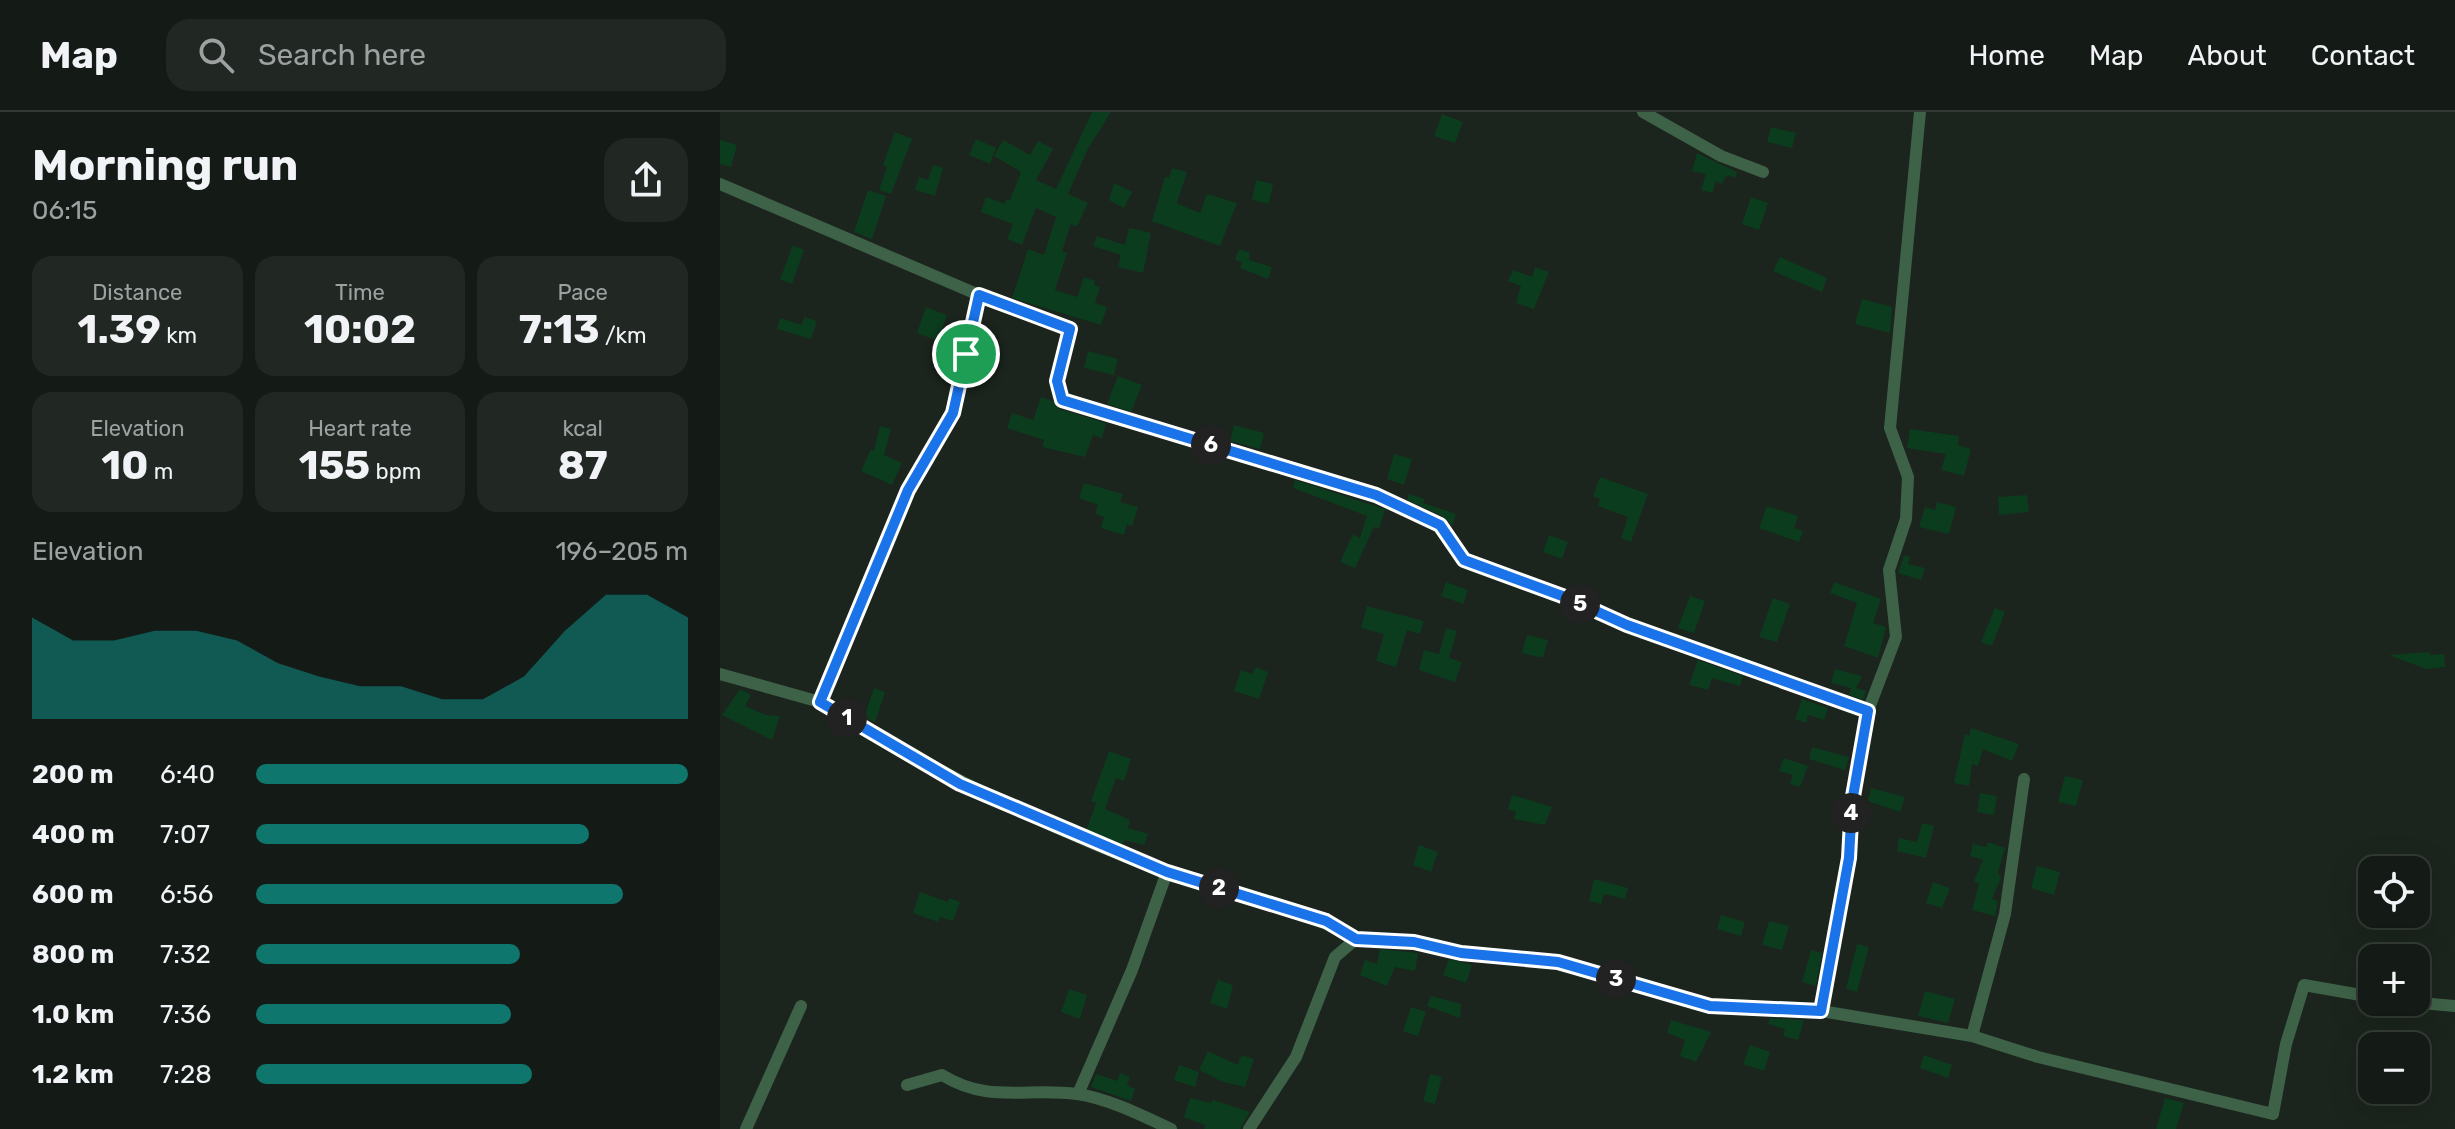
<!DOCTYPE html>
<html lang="en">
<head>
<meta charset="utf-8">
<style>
  body { margin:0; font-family:Rubik,sans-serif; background:#212823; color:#f1f3f6; height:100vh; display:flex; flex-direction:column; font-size:30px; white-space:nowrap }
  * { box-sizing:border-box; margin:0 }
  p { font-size:26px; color:#9da1a1 }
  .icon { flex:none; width:44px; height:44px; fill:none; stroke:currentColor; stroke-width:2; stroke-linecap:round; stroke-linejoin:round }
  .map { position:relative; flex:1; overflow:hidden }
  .sheet { display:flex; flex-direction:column; background:#141b16; width:720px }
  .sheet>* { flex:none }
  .fabs { position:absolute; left:1638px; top:744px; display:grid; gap:16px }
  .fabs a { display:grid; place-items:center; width:72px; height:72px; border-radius:16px; background:#141b16; box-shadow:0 8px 32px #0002,0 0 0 2px #333935; font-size:40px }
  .pin { position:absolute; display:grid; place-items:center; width:68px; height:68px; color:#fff; margin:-34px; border:4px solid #fff; border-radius:50%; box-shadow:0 2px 8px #0007 }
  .km { position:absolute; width:40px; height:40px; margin:-20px; border-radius:50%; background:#222; color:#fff; font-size:22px; line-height:40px; text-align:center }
  .round { display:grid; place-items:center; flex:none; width:84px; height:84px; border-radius:24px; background:#212823 }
  .overview { display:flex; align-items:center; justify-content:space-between; height:136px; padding:0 32px }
  h1 { font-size:44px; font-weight:700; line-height:60px }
  .figures { display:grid; grid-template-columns:repeat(3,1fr); gap:12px; height:136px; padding:8px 32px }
  .figures div { display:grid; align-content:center; border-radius:20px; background:#212823; text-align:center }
  .figures b { font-size:40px; font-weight:700 }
  .figures small { font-size:22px; font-weight:400 }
  .figures p { font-size:22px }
  .chart { height:224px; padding:16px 32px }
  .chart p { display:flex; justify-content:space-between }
  .chart svg { width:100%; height:144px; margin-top:8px; fill:#0f766e; opacity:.7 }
  ul { padding:0 32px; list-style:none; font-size:26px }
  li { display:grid; grid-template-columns:128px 96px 1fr; align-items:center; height:60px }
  li i { height:20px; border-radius:10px; background:#0f766e }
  header { display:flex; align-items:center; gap:48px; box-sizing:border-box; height:112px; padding:0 40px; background:#141b16; border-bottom:2px solid #333935 }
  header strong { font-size:38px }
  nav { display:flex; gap:44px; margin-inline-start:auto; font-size:28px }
  .search { width:560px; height:72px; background:#212823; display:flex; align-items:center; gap:20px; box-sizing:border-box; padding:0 28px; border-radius:24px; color:#9da1a1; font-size:30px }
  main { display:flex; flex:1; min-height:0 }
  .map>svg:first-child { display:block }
  .building { fill:#0c3c1e }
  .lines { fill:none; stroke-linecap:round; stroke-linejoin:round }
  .street { stroke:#3e6248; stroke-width:12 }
  .route-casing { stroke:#fff; stroke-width:16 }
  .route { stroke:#1a73e8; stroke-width:10 }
</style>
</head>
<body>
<header>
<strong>Map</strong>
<div class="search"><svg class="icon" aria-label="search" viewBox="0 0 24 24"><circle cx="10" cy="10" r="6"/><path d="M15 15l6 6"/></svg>Search here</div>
<nav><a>Home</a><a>Map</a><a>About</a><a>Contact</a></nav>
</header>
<main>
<section class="sheet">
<div class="overview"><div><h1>Morning run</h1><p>06:15</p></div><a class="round"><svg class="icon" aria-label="share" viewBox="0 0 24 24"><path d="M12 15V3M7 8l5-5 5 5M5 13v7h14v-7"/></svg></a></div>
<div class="figures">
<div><p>Distance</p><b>1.39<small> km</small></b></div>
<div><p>Time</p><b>10:02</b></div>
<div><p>Pace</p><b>7:13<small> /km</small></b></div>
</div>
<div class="figures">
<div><p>Elevation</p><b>10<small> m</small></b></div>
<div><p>Heart rate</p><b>155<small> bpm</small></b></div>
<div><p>kcal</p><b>87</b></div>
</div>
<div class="chart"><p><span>Elevation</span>196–205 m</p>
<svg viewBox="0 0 160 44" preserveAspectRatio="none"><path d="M0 44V13L10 20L20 20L30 17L40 17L50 20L60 27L70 31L80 34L90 34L100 38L110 38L120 31L130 17L140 6L150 6L160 13V44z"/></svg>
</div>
<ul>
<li><b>200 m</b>6:40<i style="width:100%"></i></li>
<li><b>400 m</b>7:07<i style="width:77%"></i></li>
<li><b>600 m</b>6:56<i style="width:85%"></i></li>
<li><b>800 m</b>7:32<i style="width:61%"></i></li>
<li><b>1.0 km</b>7:36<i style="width:59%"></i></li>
<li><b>1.2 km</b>7:28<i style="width:64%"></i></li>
</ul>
</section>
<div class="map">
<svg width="1735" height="1017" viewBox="0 0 1735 1017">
  <rect width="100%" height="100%" fill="#1b241d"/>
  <!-- building -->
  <g class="building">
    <polygon points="372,0 391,0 368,37 348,82 368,91 357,115 351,112 342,139 347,141 335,178 357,185 364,165 375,169 374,173 380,175 375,191 387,195 381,213 292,186 308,137 324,143 336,105 316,96 302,133 287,127 293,112 261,100 266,85 285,92 286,87 290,88 301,60 274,44 283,28 310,43 318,29 333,37 316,68 336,77"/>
    <polygon points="722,2 743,10 735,31 714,24"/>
    <polygon points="1051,15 1076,21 1072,36 1047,30"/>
    <polygon points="175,20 192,27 171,82 159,78 167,55 163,53"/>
    <polygon points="256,27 276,36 270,52 249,43"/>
    <polygon points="0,28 17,33 11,55 0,52"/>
    <polygon points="977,41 1017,60 1015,66 1007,63 1002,72 996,69 992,81 981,78 986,62 972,59"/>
    <polygon points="213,53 223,56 215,84 195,78 199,65 208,68"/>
    <polygon points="452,56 467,60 457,91 461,93 480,101 487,82 517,91 500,134 432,109 445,65 449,66"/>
    <polygon points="536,68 553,72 549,92 532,88"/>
    <polygon points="394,71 412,80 404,96 389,88"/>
    <polygon points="148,78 166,84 152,127 134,120"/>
    <polygon points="1031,85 1048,91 1039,118 1022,112"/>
    <polygon points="409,116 431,121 423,161 398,155 401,143 373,134 377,124 405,133"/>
    <polygon points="73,133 84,138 72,172 60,167"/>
    <polygon points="519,137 530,141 529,148 552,155 548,167 520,156 522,150 515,148"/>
    <polygon points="1060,145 1107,166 1102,180 1053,159"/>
    <polygon points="815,155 829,160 814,197 796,191 801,174 788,169 793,158 812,165"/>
    <polygon points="1142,187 1172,195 1170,221 1135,212"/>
    <polygon points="206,195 227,203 218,229 197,221"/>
    <polygon points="84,205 97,209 91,227 57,217 60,206 82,213"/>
    <polygon points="368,239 398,247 394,263 364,256"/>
    <polygon points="398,264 422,273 411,300 387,292"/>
    <polygon points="321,285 333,289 339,297 386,311 382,326 373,323 365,345 322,335 324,328 287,316 292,301 313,308"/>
    <polygon points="514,313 544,321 540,337 510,329"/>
    <polygon points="160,314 171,317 164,343 182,351 172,373 141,359 151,337 154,339"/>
    <polygon points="1190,317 1239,324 1238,333 1251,337 1244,364 1221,358 1226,342 1187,336"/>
    <polygon points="674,342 692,347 684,373 667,367"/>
    <polygon points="880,365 928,382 911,430 901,426 908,405 878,394 880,387 873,384"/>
    <polygon points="575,368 665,397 659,417 654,415 635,456 620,450 633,422 640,426 647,404 573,376"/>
    <polygon points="364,371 403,382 400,390 418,395 412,414 407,412 404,423 381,416 384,405 375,402 378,393 359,386"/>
    <polygon points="689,382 705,387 703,391 736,402 732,414 724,405 687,388"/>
    <polygon points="1307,383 1309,400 1279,403 1278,385"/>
    <polygon points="1217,390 1236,395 1229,422 1199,415 1205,395 1215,398"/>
    <polygon points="1047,394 1078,404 1074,416 1083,419 1079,430 1039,416"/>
    <polygon points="829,423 848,430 842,447 823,440"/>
    <polygon points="1184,443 1190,445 1188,452 1205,456 1201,468 1178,461"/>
    <polygon points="726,470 748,478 743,492 721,484"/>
    <polygon points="1114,470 1161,487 1153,511 1166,515 1158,546 1124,534 1137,491 1110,481"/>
    <polygon points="970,484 985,489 974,521 958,516"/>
    <polygon points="1053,486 1070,492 1057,530 1039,525"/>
    <polygon points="647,494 704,509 700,522 687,518 676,555 656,549 664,522 641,516"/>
    <polygon points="1275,496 1285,500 1272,534 1261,530"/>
    <polygon points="726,516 737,519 729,546 742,550 735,570 699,558 704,538 719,542"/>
    <polygon points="807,523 828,528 823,546 802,541"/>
    <polygon points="1710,540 1710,543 1724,542 1725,555 1706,557 1669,543"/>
    <polygon points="978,548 1023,564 1020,574 992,566 988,578 969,573"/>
    <polygon points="536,555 548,560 539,587 514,579 521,558 532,562"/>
    <polygon points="1115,557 1142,564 1136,576 1146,579 1143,588 1129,583 1131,576 1111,571"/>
    <polygon points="154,576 165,580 155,610 144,605"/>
    <polygon points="20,577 31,583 25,594 46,603 60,604 52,628 2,603"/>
    <polygon points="1082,587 1108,596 1104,608 1088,603 1086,611 1075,607"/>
    <polygon points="1251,616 1299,632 1292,649 1263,637 1258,654 1252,652 1249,674 1234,671 1245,622 1249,624"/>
    <polygon points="1092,635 1129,645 1125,658 1089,647"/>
    <polygon points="389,639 411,647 404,669 396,666 385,697 410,708 408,716 428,722 424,733 404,728 403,732 366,719 376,691 371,689"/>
    <polygon points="1064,646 1088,654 1080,675 1070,672 1073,663 1059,659"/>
    <polygon points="1345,664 1363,668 1356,694 1338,690"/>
    <polygon points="1151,676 1185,685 1180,700 1148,689"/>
    <polygon points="1260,681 1277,684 1274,703 1257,700"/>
    <polygon points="792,683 832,695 825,713 794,707 796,700 788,697"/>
    <polygon points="1202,711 1214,714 1206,746 1177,739 1179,726 1197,730"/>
    <polygon points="1268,730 1285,736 1278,760 1281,766 1272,787 1278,789 1275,804 1252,798 1259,772 1254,769 1263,748 1250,744 1253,732 1266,735"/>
    <polygon points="699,733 718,740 711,760 693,753"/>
    <polygon points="1317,754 1340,760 1334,783 1311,776"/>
    <polygon points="874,767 908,776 905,787 884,782 881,792 869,789"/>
    <polygon points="1213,770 1230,776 1222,796 1206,791"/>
    <polygon points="200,780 228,790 229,786 240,790 233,809 220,805 218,810 193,801"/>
    <polygon points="1001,803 1025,810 1021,824 997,817"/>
    <polygon points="1049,809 1069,814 1062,838 1042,833"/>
    <polygon points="1137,832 1149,835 1137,880 1126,877"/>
    <polygon points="660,837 698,841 695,859 675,855 667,874 640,863 645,848 657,852"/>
    <polygon points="1091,838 1102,841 1096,874 1082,870"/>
    <polygon points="729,847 752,853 746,871 723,863"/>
    <polygon points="498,868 513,873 507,897 490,891"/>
    <polygon points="349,877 367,883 360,907 341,900"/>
    <polygon points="1205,879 1235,887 1228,911 1198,904"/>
    <polygon points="711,884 741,892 740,906 707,894"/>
    <polygon points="691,895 706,900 698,924 683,919"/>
    <polygon points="1050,906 1084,908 1078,928 1063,924 1065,917 1048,912"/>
    <polygon points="951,908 991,920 976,950 960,944 965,928 947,921"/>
    <polygon points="1030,933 1050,940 1044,959 1023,952"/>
    <polygon points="488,939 518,953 521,943 534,947 525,975 503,970 479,958"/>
    <polygon points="1204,943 1232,953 1228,966 1200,956"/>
    <polygon points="459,953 479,960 475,975 454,968"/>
    <polygon points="400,961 410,965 407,973 415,977 411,989 371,975 376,962 397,969"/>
    <polygon points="710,962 722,965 715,992 703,989"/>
    <polygon points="470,986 491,991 493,988 530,1000 520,1017 484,1017 485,1013 464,1005"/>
    <polygon points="1445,986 1464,991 1456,1017 1436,1017"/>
  </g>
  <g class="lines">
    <!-- street -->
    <g class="street">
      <polyline points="923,0 1001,44 1043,60"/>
      <polyline points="0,72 259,183 350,217 337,269 342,288 656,383 720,413 744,448 845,485 907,513 1148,599 1132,690 1129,746 1101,899 1252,924 1318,945 1553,1002 1566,932 1584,873 1652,885"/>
      <polyline points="0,562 100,590 188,378 233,301 259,183"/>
      <path d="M100,590C211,656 326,717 448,761C511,783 578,793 636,827"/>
      <polyline points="1148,599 1176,525 1169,458 1186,407 1188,365 1170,316 1200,0"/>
      <polyline points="1689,890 1735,894"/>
      <polyline points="1252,924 1285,802 1304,667"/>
      <path d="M187,973L222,963C269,992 306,975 357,982C387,986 423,1004 451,1017"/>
      <polyline points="358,982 412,858 447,760"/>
      <polyline points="26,1017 81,894"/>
      <polyline points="529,1017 576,945 615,845 636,827 694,830 741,841 838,850 990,894 1101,899"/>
    </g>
  </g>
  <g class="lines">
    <defs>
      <polygon id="route" points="259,183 350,217 337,269 342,288 656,383 720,413 744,448 845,485 907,513 1148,599 1132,690 1129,746 1101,899 990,894 838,850 741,841 694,830 636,827 606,809 447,760 240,672 100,590 188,378 233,301"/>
    </defs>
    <!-- route casing -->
    <use href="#route" class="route-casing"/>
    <!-- route -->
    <use href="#route" class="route"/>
  </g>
</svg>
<div class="fabs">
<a><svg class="icon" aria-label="locate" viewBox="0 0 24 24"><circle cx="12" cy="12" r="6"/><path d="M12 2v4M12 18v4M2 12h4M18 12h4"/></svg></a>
<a>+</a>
<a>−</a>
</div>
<div class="pin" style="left:246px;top:242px;background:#1e9e55"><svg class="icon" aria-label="arrive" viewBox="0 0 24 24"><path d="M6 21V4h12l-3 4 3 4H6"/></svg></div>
<b class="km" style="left:127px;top:606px">1</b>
<b class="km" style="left:499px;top:776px">2</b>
<b class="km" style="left:896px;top:867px">3</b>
<b class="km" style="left:1131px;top:701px">4</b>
<b class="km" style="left:860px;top:492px">5</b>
<b class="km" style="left:491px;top:333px">6</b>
</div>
</main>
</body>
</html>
